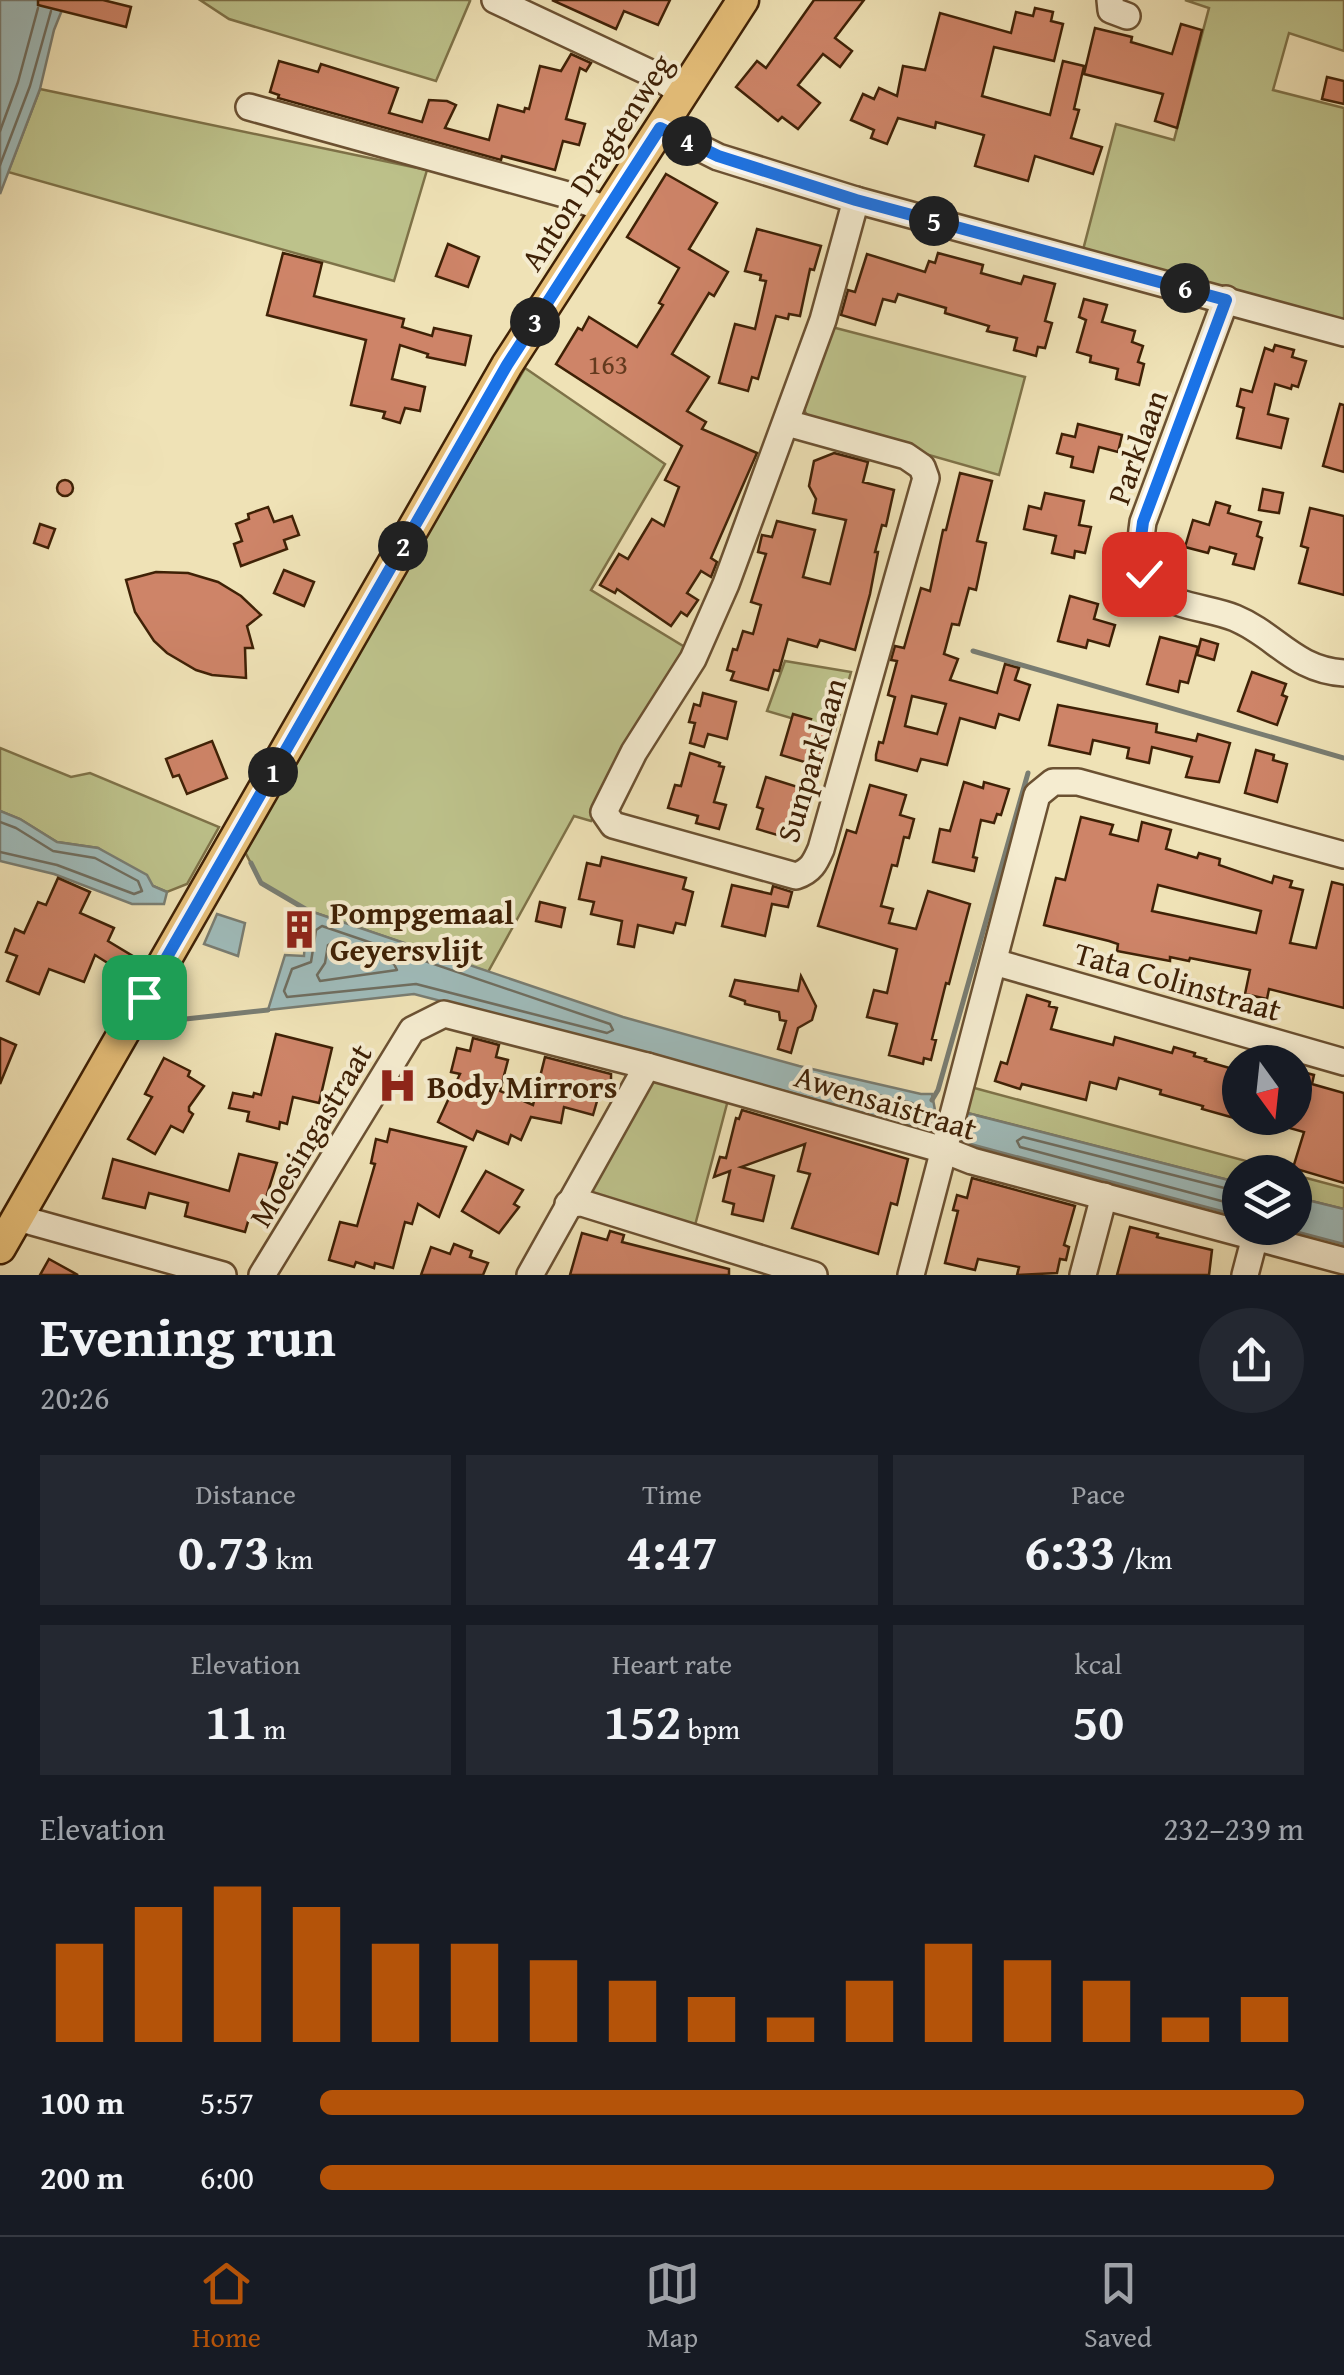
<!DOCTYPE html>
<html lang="en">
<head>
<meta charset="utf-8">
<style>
  body { margin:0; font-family:"Gentium Book Plus",serif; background:#242831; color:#f1f3f6; height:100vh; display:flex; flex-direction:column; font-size:38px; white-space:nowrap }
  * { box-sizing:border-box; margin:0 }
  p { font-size:32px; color:#9ea1a6 }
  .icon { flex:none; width:55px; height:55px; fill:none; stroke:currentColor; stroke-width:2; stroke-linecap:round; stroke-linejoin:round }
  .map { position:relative; height:1275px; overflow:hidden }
  .drawer { display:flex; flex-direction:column; background:#171b24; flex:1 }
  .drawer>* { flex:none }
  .needle { width:65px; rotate:165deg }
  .buttons { position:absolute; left:1222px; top:1045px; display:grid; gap:20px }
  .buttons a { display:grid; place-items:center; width:90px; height:90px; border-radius:50%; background:#171b24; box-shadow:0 5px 15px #0003; font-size:50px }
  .pin { position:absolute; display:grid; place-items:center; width:85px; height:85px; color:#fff; margin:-42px; border-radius:20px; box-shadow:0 5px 15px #0006 }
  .km { position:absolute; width:50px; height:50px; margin:-25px; border-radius:50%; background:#222; color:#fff; font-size:28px; line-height:50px; text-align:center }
  .round { display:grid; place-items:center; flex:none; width:105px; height:105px; border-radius:52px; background:#242831 }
  .overview { display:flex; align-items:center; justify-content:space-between; height:170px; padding:0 40px }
  h1 { font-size:55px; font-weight:600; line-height:75px }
  .figures { display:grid; grid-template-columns:repeat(3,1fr); gap:15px; height:170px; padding:10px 40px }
  .figures div { display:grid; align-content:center; border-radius:0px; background:#242831; text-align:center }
  .figures b { font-size:50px; font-weight:600 }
  .figures small { font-size:28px; font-weight:400 }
  .figures p { font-size:28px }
  .chart { height:280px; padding:20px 40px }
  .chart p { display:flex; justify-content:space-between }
  .chart svg { width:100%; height:180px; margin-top:10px; stroke:#b45309; stroke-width:6 }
  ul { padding:0 40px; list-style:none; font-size:32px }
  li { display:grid; grid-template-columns:160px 120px 1fr; align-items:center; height:75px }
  li i { height:25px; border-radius:12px; background:#b45309 }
  .dock { display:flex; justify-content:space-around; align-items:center; height:140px; border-top:2px solid #363941; background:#171b24; font-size:28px; color:#9ea1a6 }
  .dock a { display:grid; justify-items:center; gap:5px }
  .dock .selected { color:#b45309 }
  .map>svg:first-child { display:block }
  .green { fill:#bdc28b; stroke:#7e7248; stroke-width:2.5 }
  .water { fill:#9fbbba; stroke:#797d72; stroke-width:2.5 }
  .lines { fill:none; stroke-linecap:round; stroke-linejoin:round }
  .shore { stroke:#6f6e60; stroke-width:2.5 }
  .stream { stroke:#797d72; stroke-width:5 }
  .building { fill:#ce8468; stroke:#3f2106; stroke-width:2.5; fill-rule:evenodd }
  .minor-casing { stroke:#6b5132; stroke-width:30 }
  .major-casing { stroke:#3f2106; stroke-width:35 }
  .minor { stroke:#f5ecd0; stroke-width:25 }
  .major { stroke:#e8c17b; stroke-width:30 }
  .route-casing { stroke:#fff; stroke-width:20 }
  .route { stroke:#1a73e8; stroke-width:12 }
  .labels { text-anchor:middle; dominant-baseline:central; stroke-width:8; stroke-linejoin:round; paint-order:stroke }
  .number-label { font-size:28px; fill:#633a1e }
  .street-label { font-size:32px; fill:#3f2106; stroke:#f5ecd0 }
  .poi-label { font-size:32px; font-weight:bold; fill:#3f2106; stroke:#f5ecd0; text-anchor:start }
</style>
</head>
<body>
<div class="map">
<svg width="1344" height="1275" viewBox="0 0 1344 1275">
  <rect width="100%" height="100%" fill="#efe2b6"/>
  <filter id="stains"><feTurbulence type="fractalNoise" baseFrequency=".002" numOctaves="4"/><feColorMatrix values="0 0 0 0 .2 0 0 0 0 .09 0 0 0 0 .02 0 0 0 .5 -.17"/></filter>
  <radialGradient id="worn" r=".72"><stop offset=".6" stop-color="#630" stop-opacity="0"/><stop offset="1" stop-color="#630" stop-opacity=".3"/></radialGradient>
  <!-- green -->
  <g class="green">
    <polygon points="200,0 468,0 470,1 436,81 229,19"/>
    <polygon points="1185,0 1344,0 1344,51 1289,33 1273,90 1344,108 1344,327 1083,250 1116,124 1174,140 1209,8"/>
    <polygon points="40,89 427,170 394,281 8,172"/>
    <polygon points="828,326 1025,377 999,475 813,422 805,412 804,399"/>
    <polygon points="525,368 665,464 591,590 688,649 591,821 574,816 488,972 307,910 261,883 243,848"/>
    <polygon points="785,661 851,672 835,731 767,711"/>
    <polygon points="0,748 71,777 90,773 219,827 187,884 167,892 153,886 98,848 57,842 20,819 0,811"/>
    <polygon points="652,1081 728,1100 693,1233 585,1199"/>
    <polygon points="967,1086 1287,1172 1240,1172 1240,1183 968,1113 964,1142 1240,1216 1240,1228 1283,1228 1344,1244 1344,1255 974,1156 955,1147 953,1139"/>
    <polygon points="1295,1175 1344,1188 1344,1209 1295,1197"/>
  </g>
  <!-- water -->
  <g class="water">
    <polygon points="0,0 66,0 54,30 40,89 0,194"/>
    <polygon points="0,811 20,819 57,842 98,848 147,875 153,886 167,892 164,904 132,904 54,874 0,861"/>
    <polygon points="307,910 623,1017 799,1066 921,1094 932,1094 935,1110 924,1113 924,1117 932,1120 928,1132 792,1093 414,994 268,1010 285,955 304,956"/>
    <polygon points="217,914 245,923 238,956 204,944"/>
    <polygon points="967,1113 1240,1183 1240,1216 963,1142 965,1129 972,1130 975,1122 966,1119"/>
    <polygon points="1295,1197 1344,1209 1344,1244 1283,1228 1295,1228"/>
  </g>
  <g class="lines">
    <!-- shore -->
    <g class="shore">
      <polyline points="0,131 18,82 38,8"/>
      <polyline points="0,165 30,86 51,11"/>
      <polyline points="0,822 16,828 53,851 95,858 138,881 142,891 134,894 57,865 0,852"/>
      <polygon points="322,926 610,1024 613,1030 607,1033 416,984 287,997 284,991 292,969 311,962 316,930"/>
      <polygon points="332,943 394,964 397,970 320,981 317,975 325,963 328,945"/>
      <polygon points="830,1084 912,1103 916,1107 914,1113 909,1116 831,1094 827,1089"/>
      <polyline points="1240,1192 1023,1137 1017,1141 1020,1147 1240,1206"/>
    </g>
    <!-- stream -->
    <g class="stream">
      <polyline points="973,651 1344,758"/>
      <polyline points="251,863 261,883 307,910"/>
      <polyline points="158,1022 268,1010"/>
      <polyline points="932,1100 938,1090 1028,773"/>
    </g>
  </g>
  <!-- building -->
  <g class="building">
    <polygon points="38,0 103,0 131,7 126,27 38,5"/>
    <polygon points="552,0 670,0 658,25 624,11 616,29"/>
    <polygon points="814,0 864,0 835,38 852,51 840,67 823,54 798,85 820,103 798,129 782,117 778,121 736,87 757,61 766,68"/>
    <polygon points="1035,8 1053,12 1051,21 1063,24 1054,61 994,47 982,96 1050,115 1063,61 1084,66 1074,109 1079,110 1071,138 1102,147 1093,174 1035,156 1028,181 975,166 984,135 936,122 935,128 898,118 887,144 871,138 874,130 851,120 863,94 874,99 879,88 897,96 903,66 925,70 940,13 1011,33 1016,12 1033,16"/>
    <polygon points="1181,24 1202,30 1177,128 1155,121 1163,94 1084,74 1095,28 1132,37 1131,42 1172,54"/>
    <polygon points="571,54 591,63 586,71 580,68 566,119 585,124 579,145 563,141 555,170 502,156 501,160 278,98 279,95 270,92 279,61 318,72 321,64 398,88 389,113 422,122 429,100 447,101 456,105 445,128 489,140 498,105 524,112 525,108 529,109 540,66 561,71"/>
    <polygon points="1327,77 1344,81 1344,104 1322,99"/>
    <polygon points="666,174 717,203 689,249 728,272 714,296 709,293 672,354 709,377 687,411 706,422 702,429 757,453 711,558 717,562 711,577 701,571 687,593 698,600 687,616 681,612 671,626 617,589 615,593 600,585 619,554 628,559 652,519 664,526 679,487 665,480 682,446 556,364 578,328 582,330 589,317 637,347 663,305 659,303 679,268 627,237"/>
    <polygon points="757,229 821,246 814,270 810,269 800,316 789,314 788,319 776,316 758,379 752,377 748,391 719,383 735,324 755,329 766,281 760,280 761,275 745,271"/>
    <polygon points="448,244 479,257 468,287 436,276"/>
    <polygon points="283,253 322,263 314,296 404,319 402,327 432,336 434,328 471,336 465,365 427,357 428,354 400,345 392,379 425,387 420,411 405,408 400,423 383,418 385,412 351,405 366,340 267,315"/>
    <polygon points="938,253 983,265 981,273 1021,284 1024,276 1055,284 1045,321 1052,323 1045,348 1038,347 1036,356 1014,350 1017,338 987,331 989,326 945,313 946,308 898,294 895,302 883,299 875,325 841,315 848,290 855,292 867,254 925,272 929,261 935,263"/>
    <polygon points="1084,299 1107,305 1102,322 1135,331 1132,342 1143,346 1138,362 1144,364 1139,385 1116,379 1118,369 1090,362 1091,356 1077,352 1086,320 1079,317"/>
    <polygon points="1275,345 1294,350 1292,357 1306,361 1298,387 1292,385 1291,389 1275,384 1268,414 1288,419 1281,448 1237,438 1244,408 1237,406 1241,389 1252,392 1265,348 1273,351"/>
    <polygon points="1340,404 1344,405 1344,472 1323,466"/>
    <polygon points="1078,424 1122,435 1118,452 1099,447 1093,472 1071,467 1073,457 1057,453 1062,434 1075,437"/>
    <polygon points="834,453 868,462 863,482 894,490 886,526 882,525 875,552 878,552 870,594 855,650 820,640 817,647 788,639 779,671 774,670 768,690 731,680 734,672 727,670 733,649 737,650 743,631 753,634 761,605 751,602 766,554 758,552 762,535 772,537 777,521 815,530 803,577 830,584 846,520 813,513 816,499 809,486 814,461"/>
    <path d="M960,473L992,481L977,541L986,543L976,590L969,588L959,625L952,624L944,654L958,659L950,680L997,693L1005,664L1019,668L1015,680L1030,685L1019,720L999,714L995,728L960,718L947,765L921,759L917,771L876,760V755L879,742L883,743L895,697L888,695L897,661L891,660L895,646L904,648L921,588L930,591L943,530H946ZM912,696L946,704L937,734L905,726Z"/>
    <circle cx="65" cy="488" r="8"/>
    <polygon points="1263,489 1283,493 1279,513 1259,510"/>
    <polygon points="1045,493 1084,501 1079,525 1091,527 1085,553 1075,551 1074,558 1052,553 1056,536 1024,529 1029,506 1041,509"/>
    <polygon points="1216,502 1230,506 1228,513 1261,522 1257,536 1262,538 1254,569 1233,564 1236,554 1210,547 1208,553 1185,547 1193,520 1209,525"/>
    <polygon points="268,507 274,522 292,516 299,535 284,540 287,549 241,566 234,544 242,541 236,524 249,519 248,514"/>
    <polygon points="1310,508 1344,516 1344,595 1299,583 1308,548 1301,546"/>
    <polygon points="40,524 55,529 48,548 34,543"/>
    <polygon points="284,570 314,582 304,606 274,593"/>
    <polygon points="156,572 188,573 218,582 241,596 261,615 247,626 253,648 245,648 246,678 212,675 196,670 167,653 154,641 135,612 126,580"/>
    <polygon points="1070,596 1098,604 1094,619 1115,625 1109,646 1088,640 1086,648 1058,641"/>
    <polygon points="1160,637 1198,647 1188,683 1180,681 1178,692 1147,684"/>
    <polygon points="1201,639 1218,644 1214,660 1197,655"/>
    <polygon points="1252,672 1286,684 1282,695 1287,697 1277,725 1238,711"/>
    <polygon points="703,693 736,702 727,739 708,734 704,747 690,743 695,723 689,722 694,704 700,706"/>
    <polygon points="1058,705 1157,724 1156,732 1196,741 1198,734 1230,743 1219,782 1186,777 1192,757 1152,747 1149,763 1127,758 1129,748 1093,740 1090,754 1049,745"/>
    <polygon points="793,714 811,719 809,725 829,731 818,766 781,755"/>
    <polygon points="212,741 227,778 187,794 179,775 173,777 166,759"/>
    <polygon points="1256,750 1274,755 1273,760 1287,764 1277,802 1245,793"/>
    <polygon points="690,753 720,763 719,766 724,767 714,802 726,805 719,829 696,823 698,816 668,808 675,785 681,786"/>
    <polygon points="766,777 801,788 797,801 804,803 801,812 807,813 798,841 757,829 763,809 757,807"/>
    <polygon points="964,782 983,788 984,782 1009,789 1001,815 997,814 994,823 981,820 973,857 977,858 974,871 933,862 940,829 950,831"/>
    <polygon points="870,785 906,795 900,815 914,819 909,838 904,837 897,866 892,865 881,906 893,909 889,923 916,929 928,891 970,904 949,984 946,983 932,1039 936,1040 931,1060 924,1058 923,1064 889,1055 897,1024 867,1017 874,990 887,993 897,949 818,926 847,830 856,833"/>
    <path d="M1081,817L1113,825L1110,834L1138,841L1142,822L1171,830L1166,849L1197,858L1199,853L1220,859L1219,865L1272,883L1274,876L1292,881L1290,887L1303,890L1290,943L1316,948L1332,882L1344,885V1008L1269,989L1267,999L1245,994L1250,970L1190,958L1189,961L1170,957V961L1117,951L1118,944L1109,941L1044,925L1056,878L1065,880ZM1158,885L1261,911L1256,933L1152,911Z"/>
    <polygon points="602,857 686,878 683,889 693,892 685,925 676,923 673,933 638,925 634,947 618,944 622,921 591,914 594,902 579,899 587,863 600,866"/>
    <polygon points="58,878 90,892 80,913 114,928 108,941 141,961 130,977 95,955 84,982 49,969 39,994 7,981 17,956 6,952 15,929 24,933 38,902 46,905"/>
    <polygon points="732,885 771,894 773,886 792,892 788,907 772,904 765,936 722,926"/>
    <polygon points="540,902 565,908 561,927 536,921"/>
    <polygon points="294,920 308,921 306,939 292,938"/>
    <polygon points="801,976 816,1006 812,1020 798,1028 791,1053 778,1049 786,1021 780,1020 779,1012 745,1004 745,1001 730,996 735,980 798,991"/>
    <polygon points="1027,995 1050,1002 1049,1006 1057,1008 1051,1029 1113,1045 1115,1037 1172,1053 1174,1047 1195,1053 1194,1056 1206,1059 1205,1061 1240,1071 1238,1119 1202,1109 1203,1106 1160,1094 1161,1090 1119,1078 1116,1089 1090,1082 1086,1100 1022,1084 1020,1089 995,1081 1001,1062 1007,1064"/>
    <polygon points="276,1034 332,1048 319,1103 293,1097 287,1124 280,1122 279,1129 247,1121 249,1112 229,1108 233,1093 253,1097 254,1093 261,1095"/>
    <polygon points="0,1038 16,1045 0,1084"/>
    <polygon points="473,1038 499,1045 496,1057 508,1060 500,1091 533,1105 545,1057 611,1074 611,1084 602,1084 593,1115 564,1107 561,1123 531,1117 521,1140 511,1135 508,1144 477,1131 473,1140 438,1122 460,1074 451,1072 457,1048 470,1051"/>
    <polygon points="164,1058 190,1071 188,1076 204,1086 189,1107 189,1111 193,1114 183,1132 171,1126 155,1154 128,1139 152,1097 145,1094"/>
    <polygon points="1295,1070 1314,1075 1312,1084 1344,1093 1344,1183 1293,1168 1304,1132 1268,1122 1268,1118 1295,1118"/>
    <polygon points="742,1110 908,1159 897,1205 891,1203 878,1254 792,1228 810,1174 798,1171 805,1144 741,1167 774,1176 763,1221 732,1214 734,1204 723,1201 730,1171 714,1177 720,1157 726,1158 736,1118 739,1119"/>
    <polygon points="390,1129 466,1147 439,1217 418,1204 412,1224 405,1222 393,1268 375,1263 374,1268 356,1262 354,1267 329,1260 340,1222 357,1226 375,1164 371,1163 376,1139 387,1142"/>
    <polygon points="239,1154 277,1163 260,1217 250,1215 245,1232 185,1216 188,1203 149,1193 145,1208 103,1198 113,1159 229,1191"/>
    <polygon points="486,1171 523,1190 514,1204 519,1207 499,1233 462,1211"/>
    <polygon points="972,1178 1075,1206 1064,1245 1069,1247 1066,1260 1060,1259 1057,1273 1017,1275 1019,1267 978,1259 975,1270 945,1263 958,1211 953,1210 957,1195 967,1198"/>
    <polygon points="1130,1227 1158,1234 1157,1237 1212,1250 1209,1275 1117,1275"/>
    <polygon points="610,1231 624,1235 622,1242 729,1269 729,1275 570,1275 582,1233 607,1240"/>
    <polygon points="454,1244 472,1251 470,1257 488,1263 483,1275 421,1275 431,1247 450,1254"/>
    <polygon points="49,1259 78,1275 40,1275"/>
  </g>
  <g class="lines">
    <defs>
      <g id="minor">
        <polyline points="495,0 657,76 681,92"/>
        <polyline points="1110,0 1111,10 1127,16"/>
        <polyline points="249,107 564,194 606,209"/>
        <polyline points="660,128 718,157 856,200 1344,333"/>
        <path d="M1226,299L1143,522C1140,543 1137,573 1154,589C1173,607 1211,608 1235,618C1276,635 1294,670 1344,673"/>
        <path d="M787,423L906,456L922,467L926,478L821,849C815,863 811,871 796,876L613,825L604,812L634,752L693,659L726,584L823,320L856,200"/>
        <polyline points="994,962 1344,1062"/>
        <polyline points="568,1204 582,1203 814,1275"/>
        <polyline points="18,1218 223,1275"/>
        <polyline points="262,1275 412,1030 444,1014 647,1066 944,1150 972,1161 1344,1261"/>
        <polyline points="530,1275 647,1066"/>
        <polyline points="911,1275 1037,795 1053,782 1078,782 1344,855"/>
        <polyline points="1083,1275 1104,1196"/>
        <polyline points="1245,1275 1255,1237"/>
      </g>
      <polyline id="major" points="0,1248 507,365 743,0"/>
    </defs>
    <!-- minor casing -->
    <use href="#minor" class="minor-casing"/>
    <!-- major casing -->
    <use href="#major" class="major-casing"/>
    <!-- minor -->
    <use href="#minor" class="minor"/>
    <!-- major -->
    <use href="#major" class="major"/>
  </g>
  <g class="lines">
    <defs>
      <polyline id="route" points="144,997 507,365 660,128 718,156 856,200 1226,300 1143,522 1140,545 1144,574"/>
    </defs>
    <!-- route casing -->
    <use href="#route" class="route-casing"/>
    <!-- route -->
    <use href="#route" class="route"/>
  </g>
  <!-- icons -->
  <defs>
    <symbol id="building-bare" viewBox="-9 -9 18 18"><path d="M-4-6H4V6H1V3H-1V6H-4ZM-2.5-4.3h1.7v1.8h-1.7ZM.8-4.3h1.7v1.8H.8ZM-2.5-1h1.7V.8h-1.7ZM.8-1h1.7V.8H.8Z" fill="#8f2418" stroke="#f5ecd0" stroke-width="2.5" paint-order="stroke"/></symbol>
    <symbol id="hospital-bare" viewBox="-9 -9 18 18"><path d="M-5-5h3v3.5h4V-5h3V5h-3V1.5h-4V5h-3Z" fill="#8f2418" stroke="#f5ecd0" stroke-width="2.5" paint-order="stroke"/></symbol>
  </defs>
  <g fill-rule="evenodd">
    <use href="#building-bare" x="272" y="902" width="55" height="55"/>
    <use href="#hospital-bare" x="370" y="1058" width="55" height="55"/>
  </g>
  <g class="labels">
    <!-- number labels -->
    <g class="number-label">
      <text x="608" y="363">163</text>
    </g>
    <!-- street labels -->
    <g class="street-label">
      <text transform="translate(596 162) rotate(-57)">Anton Dragtenweg</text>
      <text transform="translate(1137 447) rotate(-70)">Parklaan</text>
      <text transform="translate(811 760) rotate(-73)">Sunparklaan</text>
      <text transform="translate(1178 981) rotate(16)">Tata Colinstraat</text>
      <text transform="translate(886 1102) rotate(17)">Awensaistraat</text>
      <text transform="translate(310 1135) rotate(-59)">Moesingastraat</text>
    </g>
    <!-- poi labels -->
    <g class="poi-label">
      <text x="330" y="912">Pompgemaal<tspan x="330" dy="37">Geyersvlijt</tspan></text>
      <text x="427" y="1086">Body Mirrors</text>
    </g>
  </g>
  <rect width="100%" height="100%" filter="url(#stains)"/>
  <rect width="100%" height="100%" fill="url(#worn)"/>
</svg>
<div class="buttons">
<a><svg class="needle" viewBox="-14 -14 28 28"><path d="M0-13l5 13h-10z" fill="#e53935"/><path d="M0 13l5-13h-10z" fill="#9ea1a6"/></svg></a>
<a><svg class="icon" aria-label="layers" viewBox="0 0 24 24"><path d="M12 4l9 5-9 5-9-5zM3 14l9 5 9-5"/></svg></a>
</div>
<div class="pin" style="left:144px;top:997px;background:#1e9e55"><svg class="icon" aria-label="arrive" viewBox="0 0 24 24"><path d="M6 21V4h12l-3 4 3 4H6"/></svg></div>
<div class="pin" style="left:1144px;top:574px;background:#d93025"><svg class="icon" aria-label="check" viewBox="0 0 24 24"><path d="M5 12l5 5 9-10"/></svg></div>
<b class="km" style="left:273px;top:772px">1</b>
<b class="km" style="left:403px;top:546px">2</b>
<b class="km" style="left:535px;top:322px">3</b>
<b class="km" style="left:687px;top:141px">4</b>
<b class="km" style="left:934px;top:221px">5</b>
<b class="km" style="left:1185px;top:288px">6</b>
</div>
<section class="drawer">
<div class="overview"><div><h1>Evening run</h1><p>20:26</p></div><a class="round"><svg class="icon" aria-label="share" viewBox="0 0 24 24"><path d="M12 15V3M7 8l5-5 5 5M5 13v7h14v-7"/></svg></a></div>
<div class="figures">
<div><p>Distance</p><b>0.73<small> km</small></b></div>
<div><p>Time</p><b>4:47</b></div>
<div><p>Pace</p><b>6:33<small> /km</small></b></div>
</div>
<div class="figures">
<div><p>Elevation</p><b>11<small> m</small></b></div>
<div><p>Heart rate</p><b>152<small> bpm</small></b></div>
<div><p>kcal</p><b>50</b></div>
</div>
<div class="chart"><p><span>Elevation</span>232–239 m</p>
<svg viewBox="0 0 160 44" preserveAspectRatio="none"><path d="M5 44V20M15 44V11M25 44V6M35 44V11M45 44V20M55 44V20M65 44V24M75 44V29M85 44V33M95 44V38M105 44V29M115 44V20M125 44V24M135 44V29M145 44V38M155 44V33"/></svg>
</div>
<ul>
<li><b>100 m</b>5:57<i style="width:100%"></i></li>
<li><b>200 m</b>6:00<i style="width:97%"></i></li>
</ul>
</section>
<nav class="dock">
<a class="selected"><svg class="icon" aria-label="home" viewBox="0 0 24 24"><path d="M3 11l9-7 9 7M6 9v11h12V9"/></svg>Home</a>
<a><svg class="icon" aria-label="map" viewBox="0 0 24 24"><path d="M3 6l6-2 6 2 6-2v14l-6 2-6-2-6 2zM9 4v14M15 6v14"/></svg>Map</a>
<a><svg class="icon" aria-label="saved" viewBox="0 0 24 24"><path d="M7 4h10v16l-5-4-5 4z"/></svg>Saved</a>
</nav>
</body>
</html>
